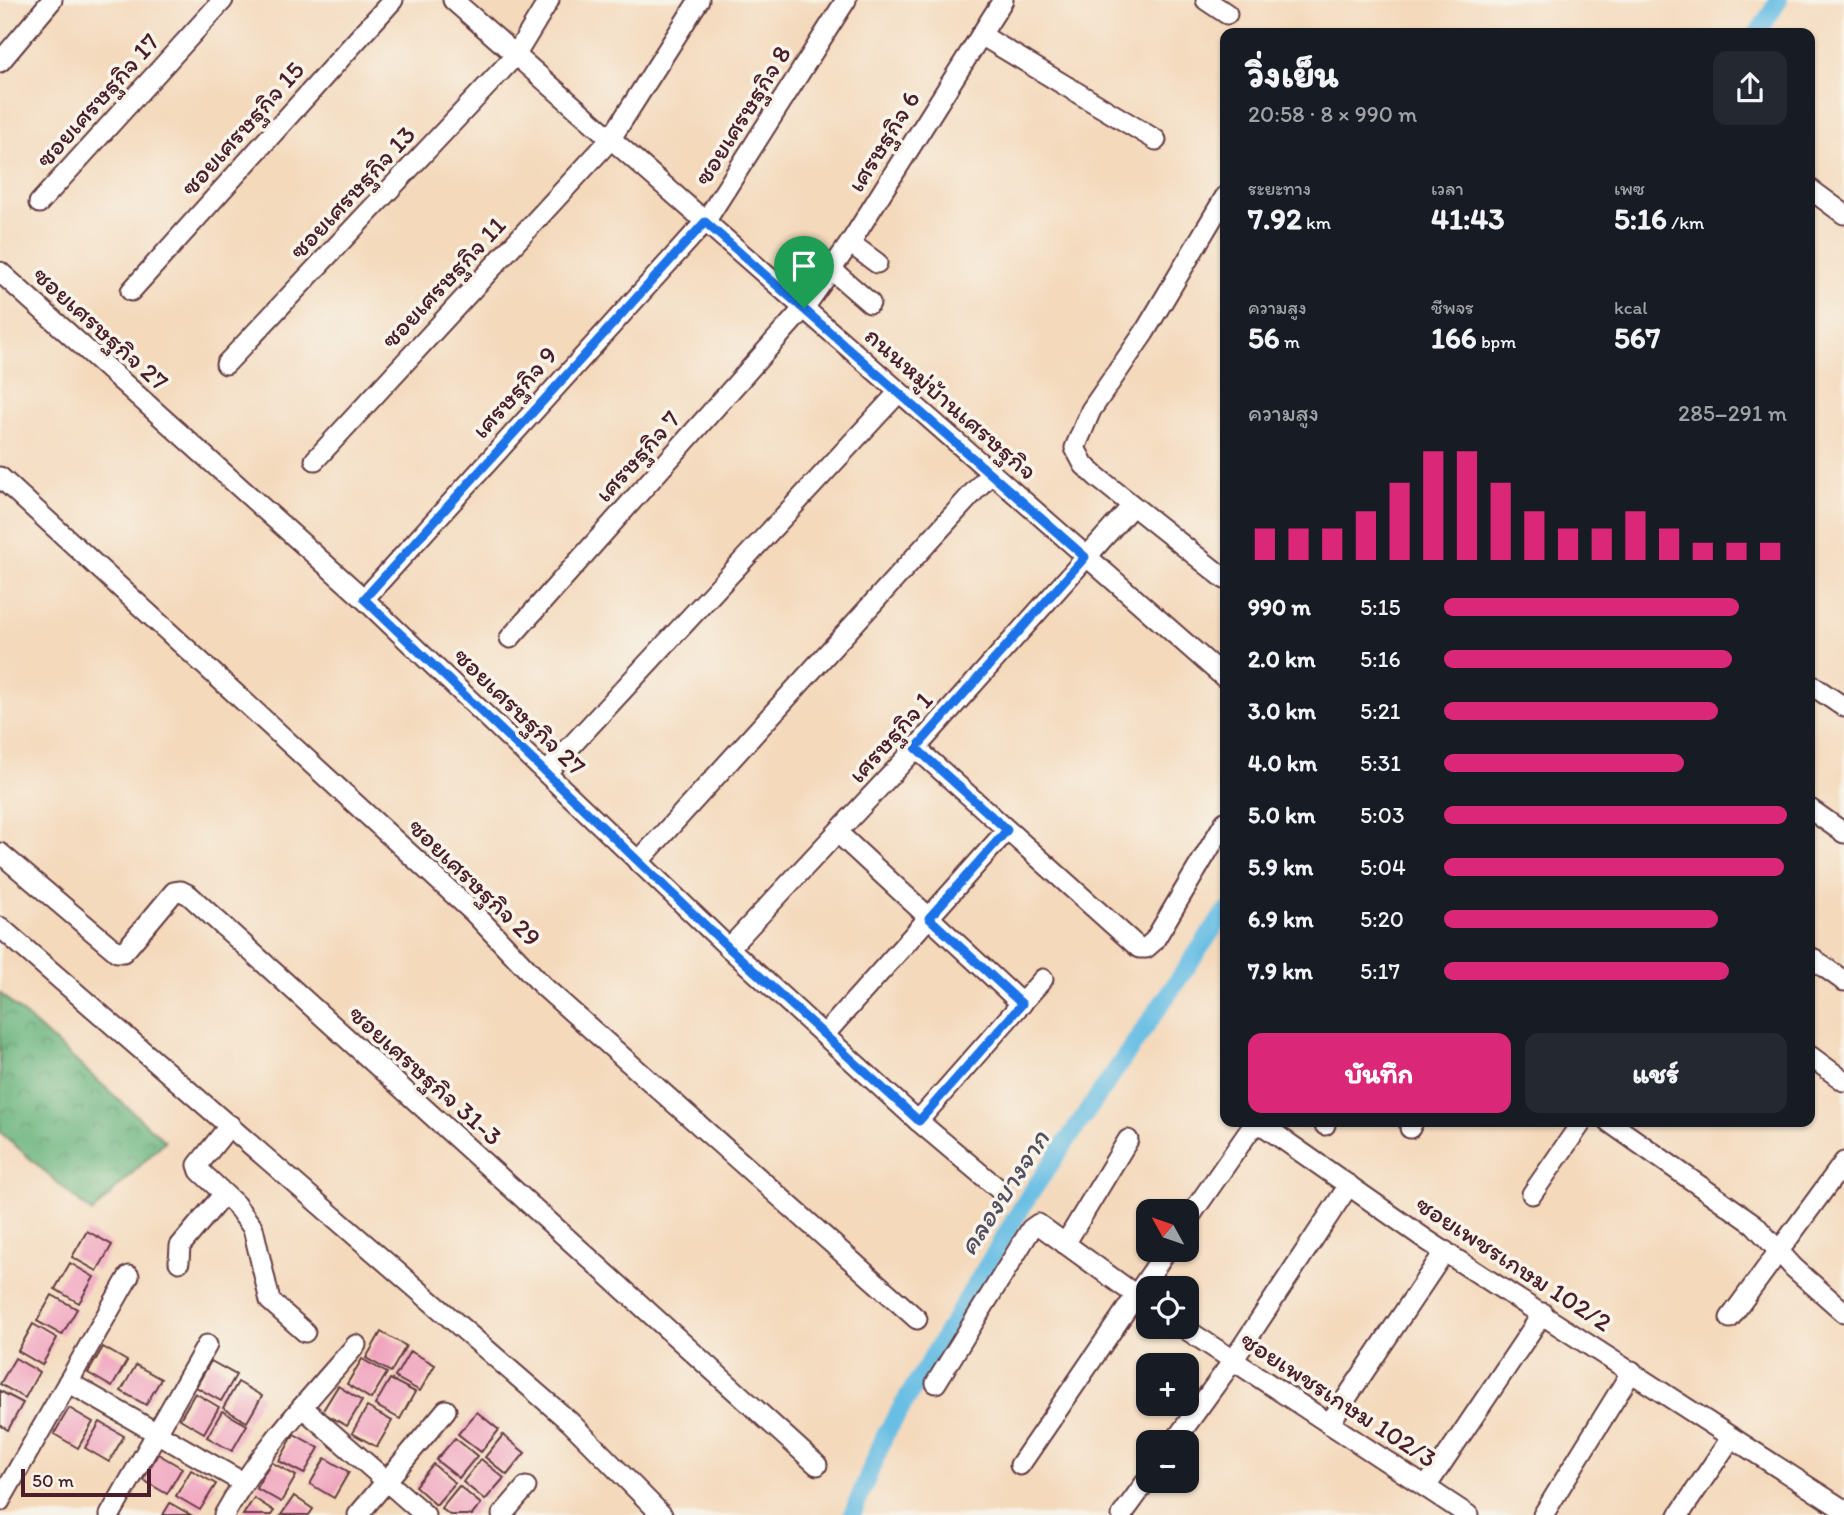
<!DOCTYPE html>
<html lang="th">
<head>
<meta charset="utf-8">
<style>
  body { margin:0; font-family:Itim,"Playpen Sans Thai",sans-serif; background:#242831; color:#f1f3f6; height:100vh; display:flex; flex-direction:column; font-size:26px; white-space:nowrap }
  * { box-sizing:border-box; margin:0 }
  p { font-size:23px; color:#9ea1a6 }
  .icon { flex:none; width:38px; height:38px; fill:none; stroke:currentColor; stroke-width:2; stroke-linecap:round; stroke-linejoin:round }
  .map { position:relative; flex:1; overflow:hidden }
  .sheet { position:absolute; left:1220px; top:28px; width:595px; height:1099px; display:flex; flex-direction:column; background:#171b24; border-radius:14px; box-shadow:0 2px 5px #0004 }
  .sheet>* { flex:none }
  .needle { width:46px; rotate:310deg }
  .fabs { position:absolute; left:1136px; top:1199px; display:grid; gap:14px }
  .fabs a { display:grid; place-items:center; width:63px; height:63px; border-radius:14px; background:#171b24; box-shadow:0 2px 5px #0004; font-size:35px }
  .scale { position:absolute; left:21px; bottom:18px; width:130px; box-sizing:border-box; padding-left:7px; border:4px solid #4a1f2b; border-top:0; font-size:19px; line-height:24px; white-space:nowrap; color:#4a1f2b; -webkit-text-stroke:5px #f7f3e8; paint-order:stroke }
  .pin { position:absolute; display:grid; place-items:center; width:60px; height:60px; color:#fff; margin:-72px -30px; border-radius:50% 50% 50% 0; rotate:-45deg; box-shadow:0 0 7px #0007 }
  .pin .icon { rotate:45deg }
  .round { display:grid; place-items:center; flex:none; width:74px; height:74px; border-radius:14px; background:#242831 }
  .summary { display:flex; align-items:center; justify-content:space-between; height:119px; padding:0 28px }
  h1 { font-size:38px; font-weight:700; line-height:52px }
  .stats { display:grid; grid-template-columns:repeat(3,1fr); gap:10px; height:119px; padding:7px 28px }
  .stats div { display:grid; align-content:center }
  .stats b { font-size:30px; font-weight:700 }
  .stats small { font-size:19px; font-weight:400 }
  .stats p { font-size:19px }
  .chart { height:196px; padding:14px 28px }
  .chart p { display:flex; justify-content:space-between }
  .chart svg { width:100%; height:126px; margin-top:7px; stroke:#db2777; stroke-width:6 }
  .primary-button { display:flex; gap:14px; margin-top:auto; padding:14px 28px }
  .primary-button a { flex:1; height:80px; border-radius:14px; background:#db2777; color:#fff; font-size:28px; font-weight:700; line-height:80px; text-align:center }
  .primary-button a+a { background:#242831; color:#f1f3f6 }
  ul { padding:0 28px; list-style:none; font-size:23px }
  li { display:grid; grid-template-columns:112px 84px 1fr; align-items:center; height:52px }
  li i { height:18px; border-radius:9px; background:#db2777 }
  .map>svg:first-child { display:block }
  .forest { fill:url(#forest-crowns); stroke:#5a6a54; stroke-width:2 }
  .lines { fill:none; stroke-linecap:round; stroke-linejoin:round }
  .canal { stroke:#67bee4; stroke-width:18 }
  .building { fill:#f1a2be }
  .minor-casing { stroke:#643b41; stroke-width:23 }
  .minor { stroke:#fff; stroke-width:19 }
  .route-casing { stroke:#fff; stroke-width:14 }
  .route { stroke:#1a73e8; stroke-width:9 }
  .labels { text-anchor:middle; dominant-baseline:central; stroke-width:7; stroke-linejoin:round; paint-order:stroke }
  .street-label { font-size:26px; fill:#4a1f2b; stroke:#f7f3e8 }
  .water-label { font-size:28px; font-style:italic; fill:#534f62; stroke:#f7f3e8 }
</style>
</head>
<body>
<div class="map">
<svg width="1844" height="1515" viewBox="0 0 1844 1515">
  <defs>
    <pattern id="forest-crowns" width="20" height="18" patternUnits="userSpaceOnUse" patternTransform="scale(1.75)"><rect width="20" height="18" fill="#69b47d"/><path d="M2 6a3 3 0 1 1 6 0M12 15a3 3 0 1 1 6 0" fill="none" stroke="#589267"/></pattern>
  </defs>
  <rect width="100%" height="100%" fill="#f7f3e8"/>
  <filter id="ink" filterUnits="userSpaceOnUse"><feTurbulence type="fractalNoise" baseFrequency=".0143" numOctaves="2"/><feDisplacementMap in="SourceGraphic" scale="14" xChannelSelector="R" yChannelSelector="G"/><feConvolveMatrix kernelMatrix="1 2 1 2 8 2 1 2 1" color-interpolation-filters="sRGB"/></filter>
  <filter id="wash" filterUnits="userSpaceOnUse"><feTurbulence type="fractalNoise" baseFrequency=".00686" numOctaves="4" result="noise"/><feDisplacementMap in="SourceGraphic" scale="28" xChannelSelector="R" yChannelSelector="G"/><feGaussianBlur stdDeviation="1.57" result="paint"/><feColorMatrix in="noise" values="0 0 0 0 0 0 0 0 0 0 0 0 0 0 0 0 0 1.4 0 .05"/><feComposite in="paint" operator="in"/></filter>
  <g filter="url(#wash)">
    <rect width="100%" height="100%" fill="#f4d9bb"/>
    <!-- forest -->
    <polygon class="forest" points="0,993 165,1141 92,1213 0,1132"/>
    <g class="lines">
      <!-- canal -->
      <g class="canal">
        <polyline points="1758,33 1779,0"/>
        <polyline points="852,1515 885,1435 1028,1197 1225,912"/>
      </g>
    </g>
    <g id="blocks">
      <!-- building -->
      <g class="building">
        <polygon points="87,1231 112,1245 97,1271 72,1257"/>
        <polygon points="70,1263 94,1277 79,1303 55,1289"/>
        <polygon points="52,1295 77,1309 62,1335 37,1321"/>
        <polygon points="33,1324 57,1338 42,1365 18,1351"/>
        <polygon points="381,1332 406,1346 391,1372 366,1358"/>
        <polygon points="103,1347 127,1361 112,1387 88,1373"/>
        <polygon points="410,1351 435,1365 420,1391 395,1377"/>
        <polygon points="15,1358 39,1372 25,1398 0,1384"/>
        <polygon points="362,1359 387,1373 371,1399 347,1384"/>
        <polygon points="211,1361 236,1375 221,1401 196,1387"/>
        <polygon points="136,1365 161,1379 146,1405 121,1391"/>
        <polygon points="390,1379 415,1392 400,1419 375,1405"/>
        <polygon points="238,1382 262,1396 247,1422 223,1408"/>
        <polygon points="338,1386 362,1401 347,1426 322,1412"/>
        <polygon points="0,1391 23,1403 8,1430 0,1425"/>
        <polygon points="195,1393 219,1407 204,1433 180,1419"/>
        <polygon points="367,1407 392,1421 377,1447 352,1433"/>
        <polygon points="69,1408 93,1422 78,1448 54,1434"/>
        <polygon points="222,1411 247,1425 232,1451 207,1437"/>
        <polygon points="477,1412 499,1430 481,1452 458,1434"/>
        <polygon points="100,1422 124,1436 109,1462 85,1448"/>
        <polygon points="294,1434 319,1448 304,1474 279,1461"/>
        <polygon points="503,1435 525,1453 507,1475 485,1457"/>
        <polygon points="455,1438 477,1456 459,1478 436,1460"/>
        <polygon points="158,1454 182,1468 167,1494 143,1480"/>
        <polygon points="325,1458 349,1472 334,1498 310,1484"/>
        <polygon points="481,1459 504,1478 485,1500 463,1482"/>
        <polygon points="271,1462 296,1476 281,1502 256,1488"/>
        <polygon points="433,1464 455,1483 436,1505 415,1486"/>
        <polygon points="191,1470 216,1484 200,1510 176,1496"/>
        <polygon points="459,1486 481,1504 472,1515 450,1515 441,1508"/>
        <polygon points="294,1496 313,1509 309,1515 281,1515"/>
        <polygon points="254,1498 274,1511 271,1515 243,1515"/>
        <polygon points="170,1503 191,1515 163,1515"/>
      </g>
    </g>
  </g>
  <g filter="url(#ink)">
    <use href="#blocks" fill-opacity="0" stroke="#643b41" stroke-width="2"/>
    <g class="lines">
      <defs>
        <g id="minor">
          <polyline points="453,0 1225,678"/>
          <polyline points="1206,0 1227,14"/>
          <polyline points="981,35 1156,140"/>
          <polyline points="0,62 52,0"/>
          <polyline points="1810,189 1844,214"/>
          <polyline points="1225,197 1144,333 1091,410 1075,448 1084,465 1097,477 1225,579"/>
          <polyline points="39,203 223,0"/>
          <polyline points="850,243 877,263"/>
          <polyline points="832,270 870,303"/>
          <polyline points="0,272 364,599 729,948 918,1121 1001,1191"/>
          <polyline points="131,291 393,0"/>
          <polyline points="226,364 515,56 549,0"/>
          <polyline points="315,460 610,140 699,0"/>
          <polyline points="0,477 474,913 544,987 917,1319"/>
          <polyline points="364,599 705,222 846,0"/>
          <polyline points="510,638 804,308 850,243 1003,0"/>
          <polyline points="1810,684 1844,707"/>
          <polyline points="916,748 1139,948 1146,948 1154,941 1225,822"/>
          <polyline points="547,772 899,392"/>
          <polyline points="1810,809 1844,833"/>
          <polyline points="838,833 1022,1004"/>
          <polyline points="0,853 117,952 123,952 128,947 174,892 181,891 189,895 817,1465"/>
          <polyline points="638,862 991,473"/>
          <polyline points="0,927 570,1422 662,1515"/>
          <polyline points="729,948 916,748 1132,506"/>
          <polyline points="1810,957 1844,981"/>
          <polyline points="824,1035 1007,830"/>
          <polyline points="1810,1056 1844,1081"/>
          <polyline points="918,1121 1043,979"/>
          <polyline points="1323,1122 1325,1125"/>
          <polyline points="1609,1122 1754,1224 1794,1268 1844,1312"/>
          <polyline points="230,1125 198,1165 200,1171 235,1204 253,1228 270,1301 305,1332"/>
          <polyline points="1410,1128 1413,1122"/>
          <polyline points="1532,1194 1582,1122"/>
          <polyline points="1186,1222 1250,1130 1261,1124 1428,1241 1844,1510"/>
          <polyline points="1065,1244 1128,1140"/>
          <polyline points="179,1262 180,1246 223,1195"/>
          <polyline points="1730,1318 1844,1162"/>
          <polyline points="1181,1326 1468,1515"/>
          <polyline points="68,1382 242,1482"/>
          <polyline points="936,1383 1031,1229 1038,1224 1148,1304"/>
          <polyline points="302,1407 425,1515"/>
          <polyline points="1329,1424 1445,1251"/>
          <polyline points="1174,1442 1232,1362 1349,1185"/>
          <polyline points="1020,1465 1167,1250"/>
          <polyline points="1426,1487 1543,1313"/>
          <polyline points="0,1501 129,1276"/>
          <polyline points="110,1515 207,1345"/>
          <path d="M224,1515C259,1452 309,1399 356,1345"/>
          <polyline points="358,1515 446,1410"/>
          <polyline points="502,1515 526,1487"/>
          <polyline points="1122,1515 1148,1479"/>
          <polyline points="1543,1515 1632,1371"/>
          <polyline points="1679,1515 1731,1438"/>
        </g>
      </defs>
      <!-- minor casing -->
      <use href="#minor" class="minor-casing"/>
      <!-- minor -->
      <use href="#minor" class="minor"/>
    </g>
  </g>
  <g class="lines" filter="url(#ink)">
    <defs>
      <polygon id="route" points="705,222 1085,557 916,748 1007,830 929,918 1022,1004 919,1121 729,948 364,599"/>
    </defs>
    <!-- route casing -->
    <use href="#route" class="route-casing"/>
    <!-- route -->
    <use href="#route" class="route"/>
  </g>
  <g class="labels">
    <!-- street labels -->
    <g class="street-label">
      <text transform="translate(97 100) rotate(-48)">ซอยเศรษฐกิจ 17</text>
      <text transform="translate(742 115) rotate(-58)">ซอยเศรษฐกิจ 8</text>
      <text transform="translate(242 128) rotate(-48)">ซอยเศรษฐกิจ 15</text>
      <text transform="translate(883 141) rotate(-58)">เศรษฐกิจ 6</text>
      <text transform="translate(352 192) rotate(-47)">ซอยเศรษฐกิจ 13</text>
      <text transform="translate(443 282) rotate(-47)">ซอยเศรษฐกิจ 11</text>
      <text transform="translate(101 328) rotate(42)">ซอยเศรษฐกิจ 27</text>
      <text transform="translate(514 392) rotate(-48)">เศรษฐกิจ 9</text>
      <text transform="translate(951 403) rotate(41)">ถนนหมู่บ้านเศรษฐกิจ</text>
      <text transform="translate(637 456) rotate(-48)">เศรษฐกิจ 7</text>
      <text transform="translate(520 711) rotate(44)">ซอยเศรษฐกิจ 27</text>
      <text transform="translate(890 737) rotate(-48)">เศรษฐกิจ 1</text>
      <text transform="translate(475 882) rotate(44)">ซอยเศรษฐกิจ 29</text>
      <text transform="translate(426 1075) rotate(42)">ซอยเศรษฐกิจ 31-3</text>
      <text transform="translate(1514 1263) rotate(33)">ซอยเพชรเกษม 102/2</text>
      <text transform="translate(1339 1399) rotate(33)">ซอยเพชรเกษม 102/3</text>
    </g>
    <!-- water labels -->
    <g class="water-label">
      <text transform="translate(1003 1192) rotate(-57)">คลองบางจาก</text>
    </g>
  </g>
</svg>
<div class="fabs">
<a><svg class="needle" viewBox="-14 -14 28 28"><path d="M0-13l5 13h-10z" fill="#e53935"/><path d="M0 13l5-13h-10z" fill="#9ea1a6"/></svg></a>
<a><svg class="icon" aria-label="locate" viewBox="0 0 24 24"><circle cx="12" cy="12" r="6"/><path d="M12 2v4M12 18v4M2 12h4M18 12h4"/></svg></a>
<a>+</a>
<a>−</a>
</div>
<div class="scale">50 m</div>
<div class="pin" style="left:804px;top:308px;background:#1e9e55"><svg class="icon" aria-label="arrive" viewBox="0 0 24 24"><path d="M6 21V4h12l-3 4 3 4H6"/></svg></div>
<section class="sheet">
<div class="summary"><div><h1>วิ่งเย็น</h1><p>20:58 · 8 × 990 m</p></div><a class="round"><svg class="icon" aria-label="share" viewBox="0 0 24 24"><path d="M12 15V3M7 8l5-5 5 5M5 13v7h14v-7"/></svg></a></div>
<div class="stats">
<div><p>ระยะทาง</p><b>7.92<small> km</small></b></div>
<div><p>เวลา</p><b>41:43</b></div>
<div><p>เพซ</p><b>5:16<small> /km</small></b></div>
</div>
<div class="stats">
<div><p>ความสูง</p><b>56<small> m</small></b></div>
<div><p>ชีพจร</p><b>166<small> bpm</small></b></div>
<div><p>kcal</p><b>567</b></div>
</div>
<div class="chart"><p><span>ความสูง</span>285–291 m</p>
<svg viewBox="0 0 160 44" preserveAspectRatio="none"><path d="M5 44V33M15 44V33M25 44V33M35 44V27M45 44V17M55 44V6M65 44V6M75 44V17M85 44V27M95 44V33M105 44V33M115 44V27M125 44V33M135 44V38M145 44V38M155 44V38"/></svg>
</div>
<ul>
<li><b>990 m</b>5:15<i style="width:86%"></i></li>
<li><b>2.0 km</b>5:16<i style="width:84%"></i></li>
<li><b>3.0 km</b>5:21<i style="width:80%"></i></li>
<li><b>4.0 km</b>5:31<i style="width:70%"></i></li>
<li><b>5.0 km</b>5:03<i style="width:100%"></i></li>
<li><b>5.9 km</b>5:04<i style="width:99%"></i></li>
<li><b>6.9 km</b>5:20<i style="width:80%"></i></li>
<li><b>7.9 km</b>5:17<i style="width:83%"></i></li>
</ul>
<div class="primary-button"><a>บันทึก</a><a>แชร์</a></div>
</section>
</div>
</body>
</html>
